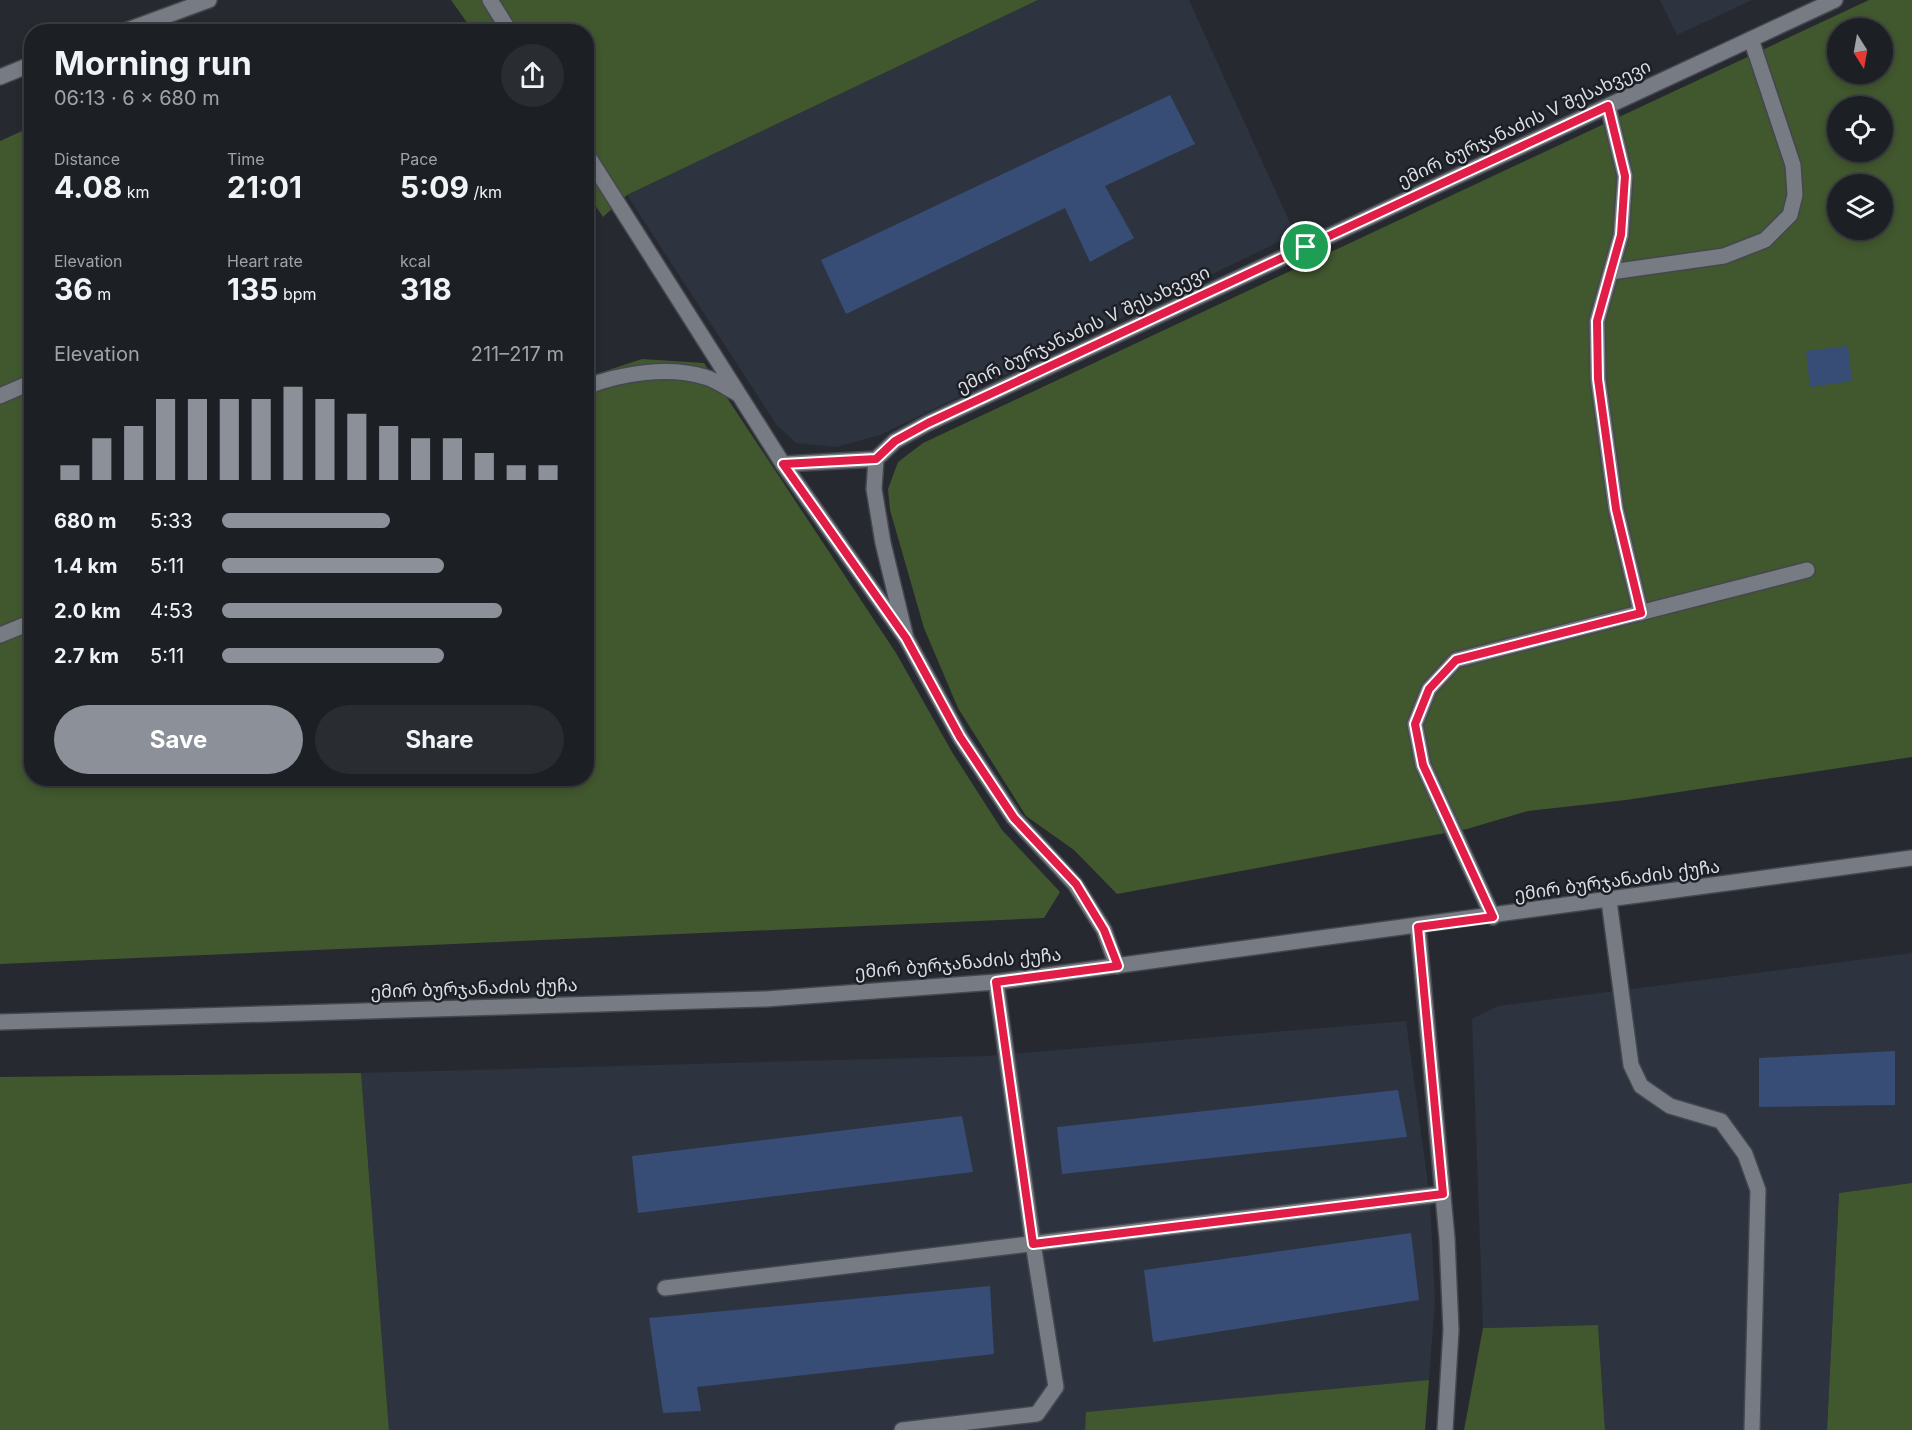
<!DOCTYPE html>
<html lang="en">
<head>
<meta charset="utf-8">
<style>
  body { margin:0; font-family:Inter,"Noto Sans Georgian",sans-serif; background:#292d31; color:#f1f3f6; height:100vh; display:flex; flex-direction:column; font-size:22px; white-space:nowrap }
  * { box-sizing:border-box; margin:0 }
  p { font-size:20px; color:#a0a3a6 }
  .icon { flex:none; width:33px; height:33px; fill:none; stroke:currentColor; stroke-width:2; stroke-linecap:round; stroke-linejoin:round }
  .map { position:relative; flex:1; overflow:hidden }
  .panel { position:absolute; left:24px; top:24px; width:570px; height:762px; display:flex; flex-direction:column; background:#1c2024; border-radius:24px; box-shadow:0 3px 9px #0003,0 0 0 2px #3a3e41 }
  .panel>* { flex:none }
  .needle { width:39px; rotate:169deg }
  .fabs { position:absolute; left:1827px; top:18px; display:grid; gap:12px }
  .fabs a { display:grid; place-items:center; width:66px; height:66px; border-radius:50%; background:#1c2024; box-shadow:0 3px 9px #0003,0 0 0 2px #3a3e41; font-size:30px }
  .pin { position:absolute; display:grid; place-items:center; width:51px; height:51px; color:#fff; margin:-26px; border:3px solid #fff; border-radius:50%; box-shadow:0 2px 6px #0007 }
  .round { display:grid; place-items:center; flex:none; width:63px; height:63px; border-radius:32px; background:#292d31 }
  .summary { display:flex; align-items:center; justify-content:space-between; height:102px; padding:0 30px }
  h1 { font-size:33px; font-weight:700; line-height:45px }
  .metrics { display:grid; grid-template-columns:repeat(3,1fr); gap:9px; height:102px; padding:6px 30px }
  .metrics div { display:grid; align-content:center }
  .metrics b { font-size:30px; font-weight:700 }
  .metrics small { font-size:16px; font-weight:400 }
  .metrics p { font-size:16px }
  .chart { height:168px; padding:12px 30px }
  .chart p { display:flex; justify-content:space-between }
  .chart svg { width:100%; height:108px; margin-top:6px; stroke:#8c9099; stroke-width:6 }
  .primary-button { display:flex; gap:12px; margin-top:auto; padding:12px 30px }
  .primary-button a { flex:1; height:69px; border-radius:36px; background:#8c9099; color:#fff; font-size:24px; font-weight:700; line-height:69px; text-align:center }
  .primary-button a+a { background:#292d31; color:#f1f3f6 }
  ul { padding:0 30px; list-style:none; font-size:20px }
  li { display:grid; grid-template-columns:96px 72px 1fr; align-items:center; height:45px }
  li i { height:15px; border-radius:8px; background:#8c9099 }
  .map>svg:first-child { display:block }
  .built { fill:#2d333f }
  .green { fill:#41572e; fill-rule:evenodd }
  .building { fill:#374d76 }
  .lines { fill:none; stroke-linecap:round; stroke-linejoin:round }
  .service-casing { stroke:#44474d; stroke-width:18 }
  .minor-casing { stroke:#44474d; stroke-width:18 }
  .tertiary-casing { stroke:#44474d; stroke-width:18 }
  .service { stroke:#777b83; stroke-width:15 }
  .minor { stroke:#777b83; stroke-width:15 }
  .tertiary { stroke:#777b83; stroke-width:15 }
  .route-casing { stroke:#fff; stroke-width:12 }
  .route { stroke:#e11d48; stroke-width:8 }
  .labels { text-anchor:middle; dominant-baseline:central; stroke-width:5; stroke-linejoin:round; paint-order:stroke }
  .street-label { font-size:18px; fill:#dbdde2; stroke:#1c2026 }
</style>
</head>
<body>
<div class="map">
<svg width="1912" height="1430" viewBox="0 0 1912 1430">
  <rect width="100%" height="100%" fill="#262a30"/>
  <!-- built -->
  <g class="built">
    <polygon points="1038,0 1189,0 1295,234 880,435 836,447 796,443 776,424 627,195"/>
    <polygon points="1660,0 1752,0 1677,35"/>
    <polygon points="1912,953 1912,1183 1839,1193 1827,1430 1605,1430 1598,1325 1483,1328 1472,1019 1498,1006"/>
    <polygon points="1406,1021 1430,1199 1435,1301 1429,1380 1087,1412 1085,1430 389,1430 361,1073 987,1056"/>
  </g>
  <!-- green -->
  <g class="green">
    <polygon points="451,0 1038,0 627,195 603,217 587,193 586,32 473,31"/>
    <path d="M1869,0H1912V757L1626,800L1528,811L1467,829L1117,894L1074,850L1026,816L958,708L924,628L890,510L888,489L898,462L923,443ZM1838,28H1882V74H1838ZM1838,106H1882V152H1838ZM1838,184H1882V230H1838Z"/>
    <polygon points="31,127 32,778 586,778 587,377 642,359 704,363 896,653 952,752 1002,830 1060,892 1044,918 0,964 0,141"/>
    <polygon points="361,1073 389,1430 0,1430 0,1077"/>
    <polygon points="1912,1183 1912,1430 1827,1430 1839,1193"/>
    <polygon points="1598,1325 1605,1430 1464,1430 1483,1328"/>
    <polygon points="1429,1380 1425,1430 1085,1430 1086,1412"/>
  </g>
  <!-- building -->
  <g class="building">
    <polygon points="1170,95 1195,144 1105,186 1134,238 1090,262 1065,208 846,314 821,260"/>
    <polygon points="1848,346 1852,381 1810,387 1806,351"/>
    <polygon points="1895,1051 1895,1105 1759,1107 1759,1058"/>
    <polygon points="1398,1090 1407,1137 1062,1174 1057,1127"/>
    <polygon points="962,1116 973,1172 638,1213 632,1156"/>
    <polygon points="1411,1233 1419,1300 1153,1342 1144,1270"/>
    <polygon points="990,1286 994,1354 697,1387 701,1411 663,1413 649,1318"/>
  </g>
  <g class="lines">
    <defs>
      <g id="service">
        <polyline points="490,0 510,32"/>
        <polyline points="122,32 209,0"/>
        <polyline points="0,77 32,64"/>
        <polyline points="1608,106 1625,176 1621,235 1597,321 1598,379 1616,509 1641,613"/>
        <polyline points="586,153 783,464 876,459"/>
        <polyline points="1611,272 1724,256 1765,240 1790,215 1795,195 1793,165 1751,39"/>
        <path d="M586,387C621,373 669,366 705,377C716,380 727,388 738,394"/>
        <polyline points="0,396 32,382"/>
        <polyline points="783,464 906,638"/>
        <polyline points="0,635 32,622"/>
        <polyline points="1609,901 1631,1065 1641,1086 1670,1106 1721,1121 1745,1154 1758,1190 1752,1430"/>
        <polyline points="1493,917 1423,765 1415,724 1429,689 1456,660 1807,570"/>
        <polyline points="665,1288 1443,1194"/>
        <polyline points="902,1430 1037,1414 1056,1387 1033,1243 996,982"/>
      </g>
      <g id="minor">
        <polyline points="1418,927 1447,1238 1451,1330 1445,1430"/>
        <polyline points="1117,966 1104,930 1075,884 1014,818 960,737 906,638 883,543 874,489 876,459 895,441 928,423 1835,0"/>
      </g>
      <polyline id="tertiary" points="0,1022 766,999 996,982 1912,858"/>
    </defs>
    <!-- service casing -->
    <use href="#service" class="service-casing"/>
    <!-- minor casing -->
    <use href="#minor" class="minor-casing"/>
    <!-- tertiary casing -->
    <use href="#tertiary" class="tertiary-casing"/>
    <!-- service -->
    <use href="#service" class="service"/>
    <!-- minor -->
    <use href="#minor" class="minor"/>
    <!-- tertiary -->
    <use href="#tertiary" class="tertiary"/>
  </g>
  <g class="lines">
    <defs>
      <polygon id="route" points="1608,106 1625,176 1621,235 1597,321 1598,379 1616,509 1641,613 1456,660 1429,689 1415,724 1423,765 1493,917 1418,927 1443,1194 1033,1244 996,982 1118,966 1104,930 1076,884 1014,818 960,737 906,638 783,464 876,459 895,441 928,423"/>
    </defs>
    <!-- route casing -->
    <use href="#route" class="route-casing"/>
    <!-- route -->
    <use href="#route" class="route"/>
  </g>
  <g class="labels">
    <!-- street labels -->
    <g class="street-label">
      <text transform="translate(1524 123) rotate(-25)">ემირ ბურჯანაძის V შესახვევი</text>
      <text transform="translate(1083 329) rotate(-25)">ემირ ბურჯანაძის V შესახვევი</text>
      <text transform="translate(1617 880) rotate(-8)">ემირ ბურჯანაძის ქუჩა</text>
      <text transform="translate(958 963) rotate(-5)">ემირ ბურჯანაძის ქუჩა</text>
      <text transform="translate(474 988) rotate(-2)">ემირ ბურჯანაძის ქუჩა</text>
    </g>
  </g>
</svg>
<div class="fabs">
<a><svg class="needle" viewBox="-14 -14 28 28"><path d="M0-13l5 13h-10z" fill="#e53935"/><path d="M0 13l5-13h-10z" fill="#a0a3a6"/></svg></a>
<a><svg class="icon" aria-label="locate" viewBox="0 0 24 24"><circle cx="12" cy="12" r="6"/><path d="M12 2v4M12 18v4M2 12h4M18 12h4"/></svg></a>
<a><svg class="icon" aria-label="layers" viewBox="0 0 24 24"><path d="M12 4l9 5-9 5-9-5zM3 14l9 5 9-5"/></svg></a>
</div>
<div class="pin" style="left:1306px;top:247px;background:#1e9e55"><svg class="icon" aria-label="arrive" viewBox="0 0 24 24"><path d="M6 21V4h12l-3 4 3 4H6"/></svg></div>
<section class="panel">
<div class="summary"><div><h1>Morning run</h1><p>06:13 · 6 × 680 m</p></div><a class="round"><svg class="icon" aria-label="share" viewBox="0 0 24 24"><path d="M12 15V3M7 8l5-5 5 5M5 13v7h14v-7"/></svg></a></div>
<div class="metrics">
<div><p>Distance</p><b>4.08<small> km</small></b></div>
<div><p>Time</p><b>21:01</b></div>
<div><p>Pace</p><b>5:09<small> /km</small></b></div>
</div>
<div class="metrics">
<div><p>Elevation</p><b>36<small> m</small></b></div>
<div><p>Heart rate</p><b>135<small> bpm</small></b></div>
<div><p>kcal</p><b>318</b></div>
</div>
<div class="chart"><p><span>Elevation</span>211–217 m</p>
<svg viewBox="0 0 160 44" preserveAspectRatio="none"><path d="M5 44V38M15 44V27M25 44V22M35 44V11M45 44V11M55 44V11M65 44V11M75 44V6M85 44V11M95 44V17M105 44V22M115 44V27M125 44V27M135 44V33M145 44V38M155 44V38"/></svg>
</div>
<ul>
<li><b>680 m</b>5:33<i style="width:49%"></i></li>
<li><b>1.4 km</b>5:11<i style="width:65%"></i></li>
<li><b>2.0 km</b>4:53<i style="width:82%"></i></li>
<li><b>2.7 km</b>5:11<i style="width:65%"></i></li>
</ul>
<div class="primary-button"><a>Save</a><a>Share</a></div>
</section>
</div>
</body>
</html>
